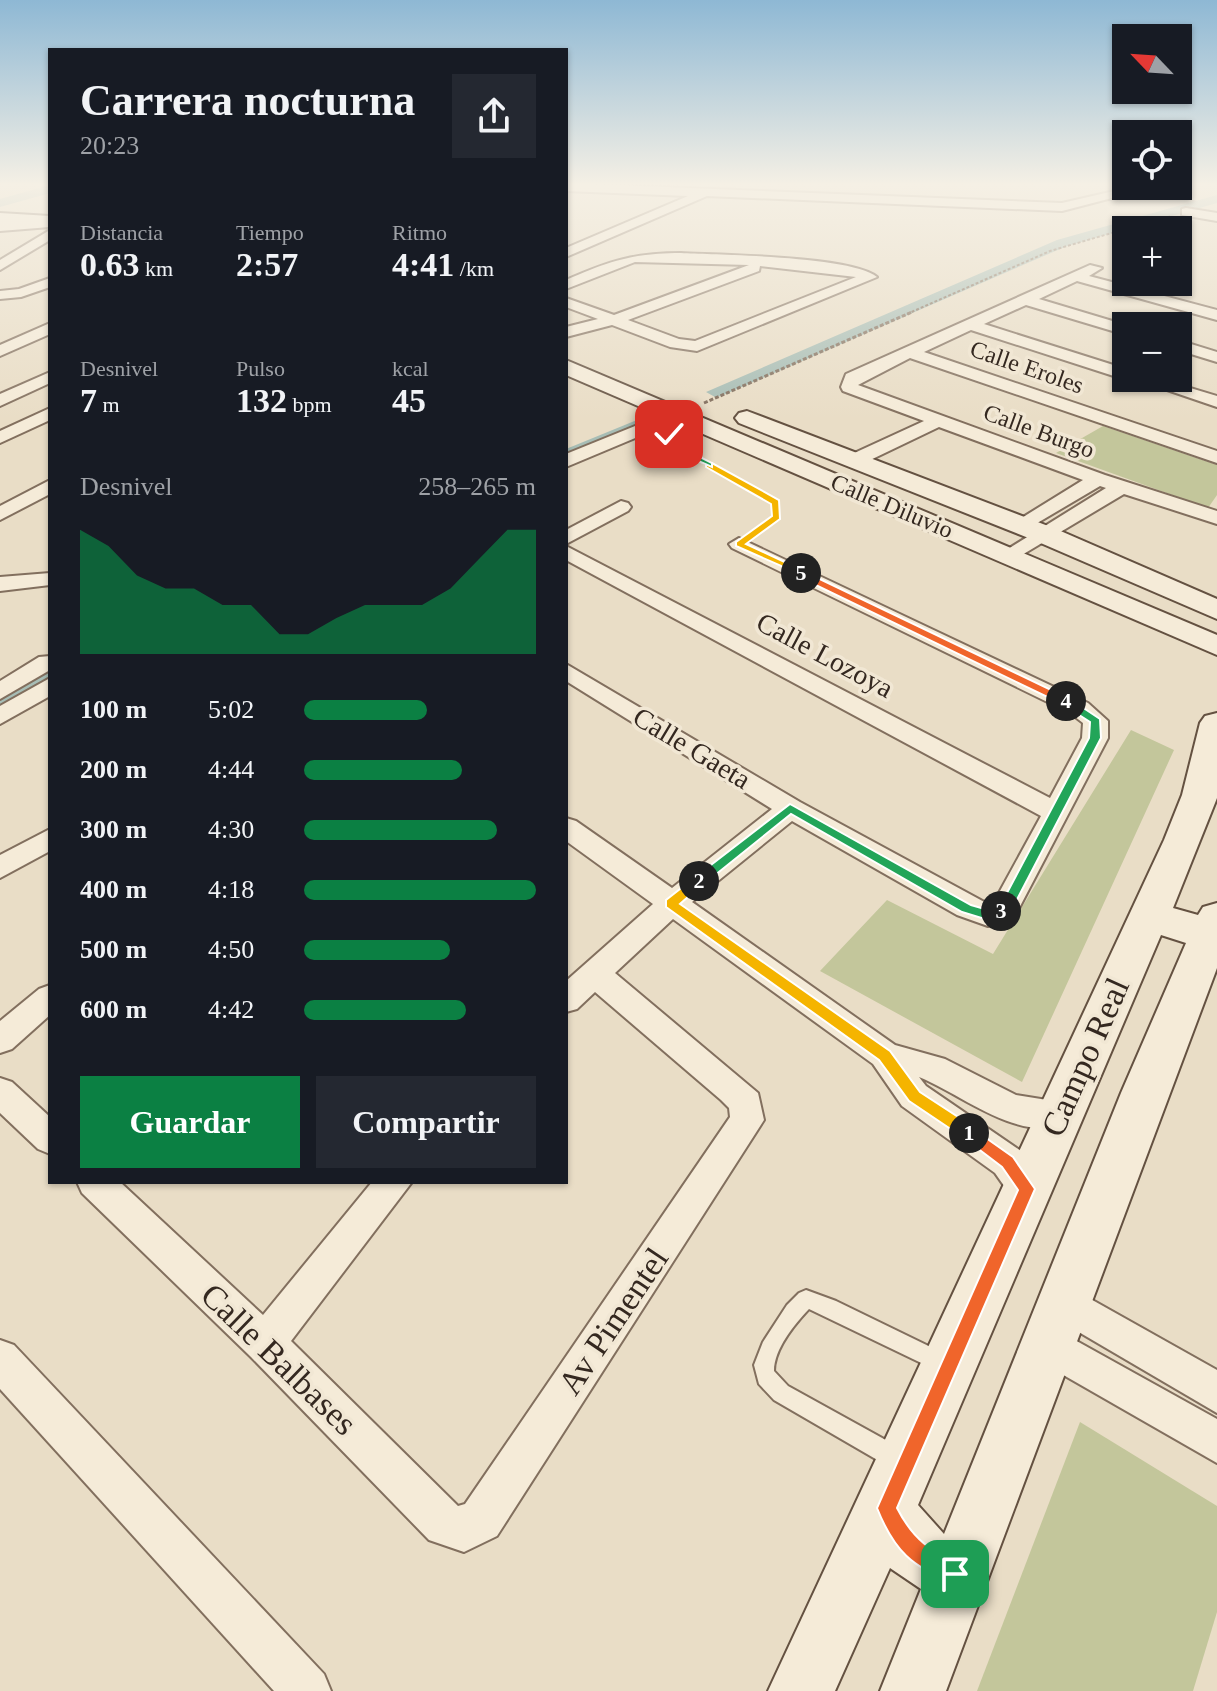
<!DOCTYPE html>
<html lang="es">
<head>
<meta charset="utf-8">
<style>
  body { margin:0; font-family:Georgia,serif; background:#242831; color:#f1f3f6; height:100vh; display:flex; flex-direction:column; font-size:30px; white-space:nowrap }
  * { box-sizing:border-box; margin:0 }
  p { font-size:26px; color:#9ea1a6 }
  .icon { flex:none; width:44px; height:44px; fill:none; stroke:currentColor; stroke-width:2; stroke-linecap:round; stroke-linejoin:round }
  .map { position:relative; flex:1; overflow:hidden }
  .sheet { position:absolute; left:48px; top:48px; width:520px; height:1136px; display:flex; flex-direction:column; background:#171b24; border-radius:0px; box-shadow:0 2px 6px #0004 }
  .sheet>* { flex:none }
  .needle { width:52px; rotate:295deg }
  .fabs { position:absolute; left:1112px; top:24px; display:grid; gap:16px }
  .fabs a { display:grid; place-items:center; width:80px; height:80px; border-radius:0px; background:#171b24; box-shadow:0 2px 6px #0004; font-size:40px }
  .pin { position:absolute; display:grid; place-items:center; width:68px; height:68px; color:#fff; margin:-34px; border-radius:16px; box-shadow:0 4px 12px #0006 }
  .km { position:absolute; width:40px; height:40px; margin:-20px; border-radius:50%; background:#222; color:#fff; font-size:22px; line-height:40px; text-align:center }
  .round { display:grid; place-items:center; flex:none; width:84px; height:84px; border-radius:0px; background:#242831 }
  .headline { display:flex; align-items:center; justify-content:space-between; height:136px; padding:0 32px }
  h1 { font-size:44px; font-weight:700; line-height:60px }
  .figures { display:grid; grid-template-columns:repeat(3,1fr); gap:12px; height:136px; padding:8px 32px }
  .figures div { display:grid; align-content:center }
  .figures b { font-size:34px; font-weight:700 }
  .figures small { font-size:22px; font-weight:400 }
  .figures p { font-size:22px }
  .chart { height:224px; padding:16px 32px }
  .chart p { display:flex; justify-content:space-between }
  .chart svg { width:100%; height:144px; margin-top:8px; fill:#0b8043; opacity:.7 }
  .action { display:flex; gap:16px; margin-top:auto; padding:16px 32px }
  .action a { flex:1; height:92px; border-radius:0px; background:#0b8043; color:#fff; font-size:32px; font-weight:700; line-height:92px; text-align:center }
  .action a+a { background:#242831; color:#f1f3f6 }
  ul { padding:0 32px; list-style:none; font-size:26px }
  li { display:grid; grid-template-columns:128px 96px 1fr; align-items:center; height:60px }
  li i { height:20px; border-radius:10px; background:#0b8043 }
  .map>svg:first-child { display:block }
  .green { fill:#c3c69b }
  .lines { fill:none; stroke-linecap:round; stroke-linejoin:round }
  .canal { fill:#a7bdb5; fill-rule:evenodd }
  .lane-casing { stroke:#826f5e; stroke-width:4 }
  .street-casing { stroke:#826f5e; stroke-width:4 }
  .secondary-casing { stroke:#645141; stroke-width:4 }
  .path-far2 { stroke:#826f5e; stroke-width:2; stroke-dasharray:3 2; stroke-linecap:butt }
  .path-far1 { stroke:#826f5e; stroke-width:3; stroke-dasharray:4 2; stroke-linecap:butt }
  .path { stroke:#826f5e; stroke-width:4; stroke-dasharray:5 3; stroke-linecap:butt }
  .lane { fill:#f5ebd8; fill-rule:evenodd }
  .street { fill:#f5ebd8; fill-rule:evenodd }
  .secondary { fill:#f5ebd8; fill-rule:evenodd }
  .split-1 { fill:#f0652b; stroke:#fff; stroke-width:2 }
  .split-2 { fill:#f5b400; stroke:#fff; stroke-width:2 }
  .split-3 { fill:#22a559; stroke:#fff; stroke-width:2 }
  .split-4 { fill:#22a559; stroke:#fff; stroke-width:2 }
  .split-5 { fill:#f0652b; stroke:#fff; stroke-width:2 }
  .split-6 { fill:#f5b400; stroke:#fff; stroke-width:2 }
  .split-7 { fill:#22a559; stroke:#fff; stroke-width:2 }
  .labels { text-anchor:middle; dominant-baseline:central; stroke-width:7; stroke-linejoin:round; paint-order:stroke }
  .far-street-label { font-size:24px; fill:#342820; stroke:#f1e7d4 }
  .street-label { font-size:28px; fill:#342820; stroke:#f1e7d4 }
  .near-street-label { font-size:34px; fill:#342820; stroke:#f1e7d4 }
</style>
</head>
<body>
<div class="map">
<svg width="1217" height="1691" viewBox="0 0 1217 1691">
  <rect width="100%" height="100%" fill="#e9ddc6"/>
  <!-- green -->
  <g class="green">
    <polygon points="1103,426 1217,465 1217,495 1208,508 1056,453"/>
    <polygon points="1131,730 1174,750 1022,1082 820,971 887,900 993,954"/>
    <polygon points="1080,1422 1217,1506 1217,1612 1193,1691 977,1691"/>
  </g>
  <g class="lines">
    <!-- canal -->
    <g class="canal">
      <polygon points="50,185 50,193 0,207 0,199"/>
      <polygon points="1217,195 1217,203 1067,246 721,396 715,397 706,392 1057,240"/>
      <polygon points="659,411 668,416 665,420 566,462 566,449"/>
      <polygon points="50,664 50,682 0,711 0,693"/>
    </g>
    <defs>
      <path id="lane" d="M806,1290L836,1301L947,1355L950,1362L947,1369L940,1372L809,1309C794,1325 774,1349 774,1371L788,1386L902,1449L905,1457L902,1465L894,1468L886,1465L774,1400L759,1384L754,1365L763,1342L787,1305L799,1293Z"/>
      <g id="street">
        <polygon points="566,183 1062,203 1136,186 1158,186 1062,211 707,196 566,257 566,248 688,196 566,191"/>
        <polygon points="1186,208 1217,213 1217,221 1182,215 1182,209"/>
        <polygon points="50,219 50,227 0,231 0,223"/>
        <polygon points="50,230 50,240 0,270 0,260"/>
        <path d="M681,253C719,255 852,256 877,277L697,351L670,347L612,325L566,337V327L598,319L566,307V298L614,315L749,265L635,262L566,289V280C609,261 634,253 681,253ZM760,266L856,277L695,341L679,339L628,320L759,271Z"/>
        <polygon points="1090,265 1102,268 1089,276 1217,310 1217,320 1077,281 1039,299 1129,326 1126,326 1126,335 1026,305 984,324 1126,369 1126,378 1130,378 1120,378 971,330 924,352 1217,451 1217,463 910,358 858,385 1105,475 1217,511 1217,524 1124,494 1010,562 999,556 1003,552 1106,488 1100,486 1022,532 1012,526 1015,522 1083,480 939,427 864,463 850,463 850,455 924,421 843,391 841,387 846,374"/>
        <polygon points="50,278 50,287 21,297 0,299 0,291 19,289"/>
        <polygon points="50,323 50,334 0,356 0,345"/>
        <polygon points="1178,340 1217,352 1217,362 1178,350"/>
        <polygon points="50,372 50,383 0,406 0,394"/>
        <polygon points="1132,378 1157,378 1217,396 1217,407"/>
        <polygon points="50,408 50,420 0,443 0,431"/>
        <polygon points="677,409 686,414 683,418 566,467 566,454"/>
        <polygon points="50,480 50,494 0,520 0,506"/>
        <polygon points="621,501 628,503 631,507 628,511 566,544 566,530"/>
        <path d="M739,538L1088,703L1108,721V738L1015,916L988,926L957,915L792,821L692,902L895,1045L945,1059L1016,1095L1072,1104L1077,1114L1072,1124C1017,1143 967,1097 919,1077L926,1086L1021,1151L1045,1189L1040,1200L1027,1205L1014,1200L995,1173L902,1106L873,1064L673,919L615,973L758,1093L764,1120L497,1536L464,1552L429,1540L251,1357L82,1193L77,1182H120L263,1315L372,1182H412L291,1341L458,1506L465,1504L730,1117L729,1108L721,1100L595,992L577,1009L566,1012V981L653,904L566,841V818L576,821L672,888L772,809L566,681V664L800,802L988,904L994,902L1041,816L566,560V546L1050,798L1082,738L1083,723L1070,713L732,548L729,544Z"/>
        <polygon points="50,573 50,585 0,591 0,577"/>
        <polygon points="50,656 50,670 0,699 0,681 39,657"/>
        <polygon points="50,678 50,696 0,724 0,706"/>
        <polygon points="50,829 50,851 0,878 0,855"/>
        <polygon points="50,985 50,1015 12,1049 0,1053 0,1021 39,989"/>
        <polygon points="0,1078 12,1082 50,1117 50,1154 38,1149 0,1113"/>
        <polygon points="1062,1283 1217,1370 1217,1413 1048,1314 1043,1301 1048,1288"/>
        <polygon points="1046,1324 1217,1419 1217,1463 1032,1357 1026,1343 1032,1329"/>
        <polygon points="0,1340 14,1345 324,1674 331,1691 274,1691 0,1389"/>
      </g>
      <g id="secondary">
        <polygon points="0,213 50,216 50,226 0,223"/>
        <polygon points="566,360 1217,635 1217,655 566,375"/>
        <polygon points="747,411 1056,529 1217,599 1217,619 1036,541 739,423 735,418 739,413"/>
        <path d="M1217,713V798L1173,908L1198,915L1203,907L1217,903V968L946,1691H880L921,1589L890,1568L835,1691H768L1164,840L1182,795L1200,723L1205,716ZM1161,935L1186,943L1121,1093L944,1534L918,1505Z"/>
      </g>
    </defs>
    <!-- lane casing -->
    <use href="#lane" class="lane-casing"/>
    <!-- street casing -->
    <use href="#street" class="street-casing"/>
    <!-- secondary casing -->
    <use href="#secondary" class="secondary-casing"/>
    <!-- path-far2 -->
    <polyline class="path-far2" points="907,314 1050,251 1170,216"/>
    <!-- path-far1 -->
    <g class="path-far1">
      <polyline points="704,403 912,312"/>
      <polyline points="670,436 683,451 732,478"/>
    </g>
    <!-- path -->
    <polyline class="path" points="728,476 775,502 776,517 753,534"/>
    <!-- lane -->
    <use href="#lane" class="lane"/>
    <!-- street -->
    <use href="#street" class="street"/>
    <!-- secondary -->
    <use href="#secondary" class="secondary"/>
  </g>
  <!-- sky -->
  <linearGradient id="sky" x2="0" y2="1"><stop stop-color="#8eb8d4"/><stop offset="0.44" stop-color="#f5f0e5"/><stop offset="1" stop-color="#f5f0e5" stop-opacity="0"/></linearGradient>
  <rect width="1217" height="419" fill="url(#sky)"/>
  <!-- split-1 -->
  <path class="split-1" d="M969,1126L1013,1157L1035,1189L897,1508C914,1541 930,1550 963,1566L966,1574L963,1581L955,1584C912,1567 894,1551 877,1508L1018,1190L1002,1167L964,1138V1128Z"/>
  <!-- split-2 -->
  <polygon class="split-2" points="694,878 706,881 680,904 890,1051 920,1092 975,1128 975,1138 964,1138 909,1101 879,1060 666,907 666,900"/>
  <!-- split-3 -->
  <polygon class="split-3" points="790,804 971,905 988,910 1001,906 1008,911 988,920 962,912 791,814 704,884 694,884 694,878"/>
  <!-- split-4 -->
  <polygon class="split-4" points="1062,699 1070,699 1100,719 1101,738 1010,913 996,914 994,911 1000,906 1089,738 1090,722 1062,704"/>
  <!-- split-5 -->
  <polygon class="split-5" points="801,570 1070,699 1072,701 1062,704 797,576"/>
  <!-- split-6 -->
  <polygon class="split-6" points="706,463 712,463 779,500 780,519 746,544 804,571 804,576 736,546 736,542 772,516 771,504 706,467"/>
  <!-- split-7 -->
  <polygon class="split-7" points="666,432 672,432 686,450 712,463 712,467 680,453"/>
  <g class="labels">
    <!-- far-street labels -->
    <g class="far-street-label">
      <text transform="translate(1027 367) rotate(19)">Calle Eroles</text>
      <text transform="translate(1039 431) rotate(20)">Calle Burgo</text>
      <text transform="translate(892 506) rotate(23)">Calle Diluvio</text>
    </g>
    <!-- street labels -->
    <g class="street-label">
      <text transform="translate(825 655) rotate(28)">Calle Lozoya</text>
      <text transform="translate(692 748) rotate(31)">Calle Gaeta</text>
    </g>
    <!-- near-street labels -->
    <g class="near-street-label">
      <text transform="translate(1085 1057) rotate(-66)">Campo Real</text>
      <text transform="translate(613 1321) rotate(-56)">Av Pimentel</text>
      <text transform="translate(279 1359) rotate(44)">Calle Balbases</text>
    </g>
  </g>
</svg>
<div class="fabs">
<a><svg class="needle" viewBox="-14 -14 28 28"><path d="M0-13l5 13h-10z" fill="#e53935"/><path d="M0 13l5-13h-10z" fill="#9ea1a6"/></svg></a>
<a><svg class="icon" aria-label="locate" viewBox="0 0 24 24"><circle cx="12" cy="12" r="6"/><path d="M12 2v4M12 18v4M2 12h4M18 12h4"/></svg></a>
<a>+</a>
<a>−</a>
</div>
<div class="pin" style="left:955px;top:1574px;background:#1e9e55"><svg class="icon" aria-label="arrive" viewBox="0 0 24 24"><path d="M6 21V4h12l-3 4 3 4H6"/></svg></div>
<div class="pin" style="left:669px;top:434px;background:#d93025"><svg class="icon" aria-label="check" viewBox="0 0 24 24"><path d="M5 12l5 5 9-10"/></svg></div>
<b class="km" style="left:969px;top:1133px">1</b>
<b class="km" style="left:699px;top:881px">2</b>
<b class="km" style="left:1001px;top:911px">3</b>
<b class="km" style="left:1066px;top:701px">4</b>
<b class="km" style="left:801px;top:573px">5</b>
<section class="sheet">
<div class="headline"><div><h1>Carrera nocturna</h1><p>20:23</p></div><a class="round"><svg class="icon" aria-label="share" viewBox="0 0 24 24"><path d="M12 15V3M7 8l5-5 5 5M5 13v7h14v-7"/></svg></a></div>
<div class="figures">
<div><p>Distancia</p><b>0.63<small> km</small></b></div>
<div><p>Tiempo</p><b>2:57</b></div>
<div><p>Ritmo</p><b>4:41<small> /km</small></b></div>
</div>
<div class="figures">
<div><p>Desnivel</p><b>7<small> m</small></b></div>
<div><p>Pulso</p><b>132<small> bpm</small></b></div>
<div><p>kcal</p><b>45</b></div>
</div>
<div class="chart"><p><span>Desnivel</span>258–265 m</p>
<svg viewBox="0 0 160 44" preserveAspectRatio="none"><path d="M0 44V6L10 11L20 20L30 24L40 24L50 29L60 29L70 38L80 38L90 33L100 29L110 29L120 29L130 24L140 15L150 6L160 6V44z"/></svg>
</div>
<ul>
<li><b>100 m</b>5:02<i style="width:53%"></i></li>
<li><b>200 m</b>4:44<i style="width:68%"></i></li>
<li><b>300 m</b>4:30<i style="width:83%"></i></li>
<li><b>400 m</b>4:18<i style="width:100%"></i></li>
<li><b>500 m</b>4:50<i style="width:63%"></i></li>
<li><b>600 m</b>4:42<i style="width:70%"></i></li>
</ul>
<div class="action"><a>Guardar</a><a>Compartir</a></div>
</section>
</div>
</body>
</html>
